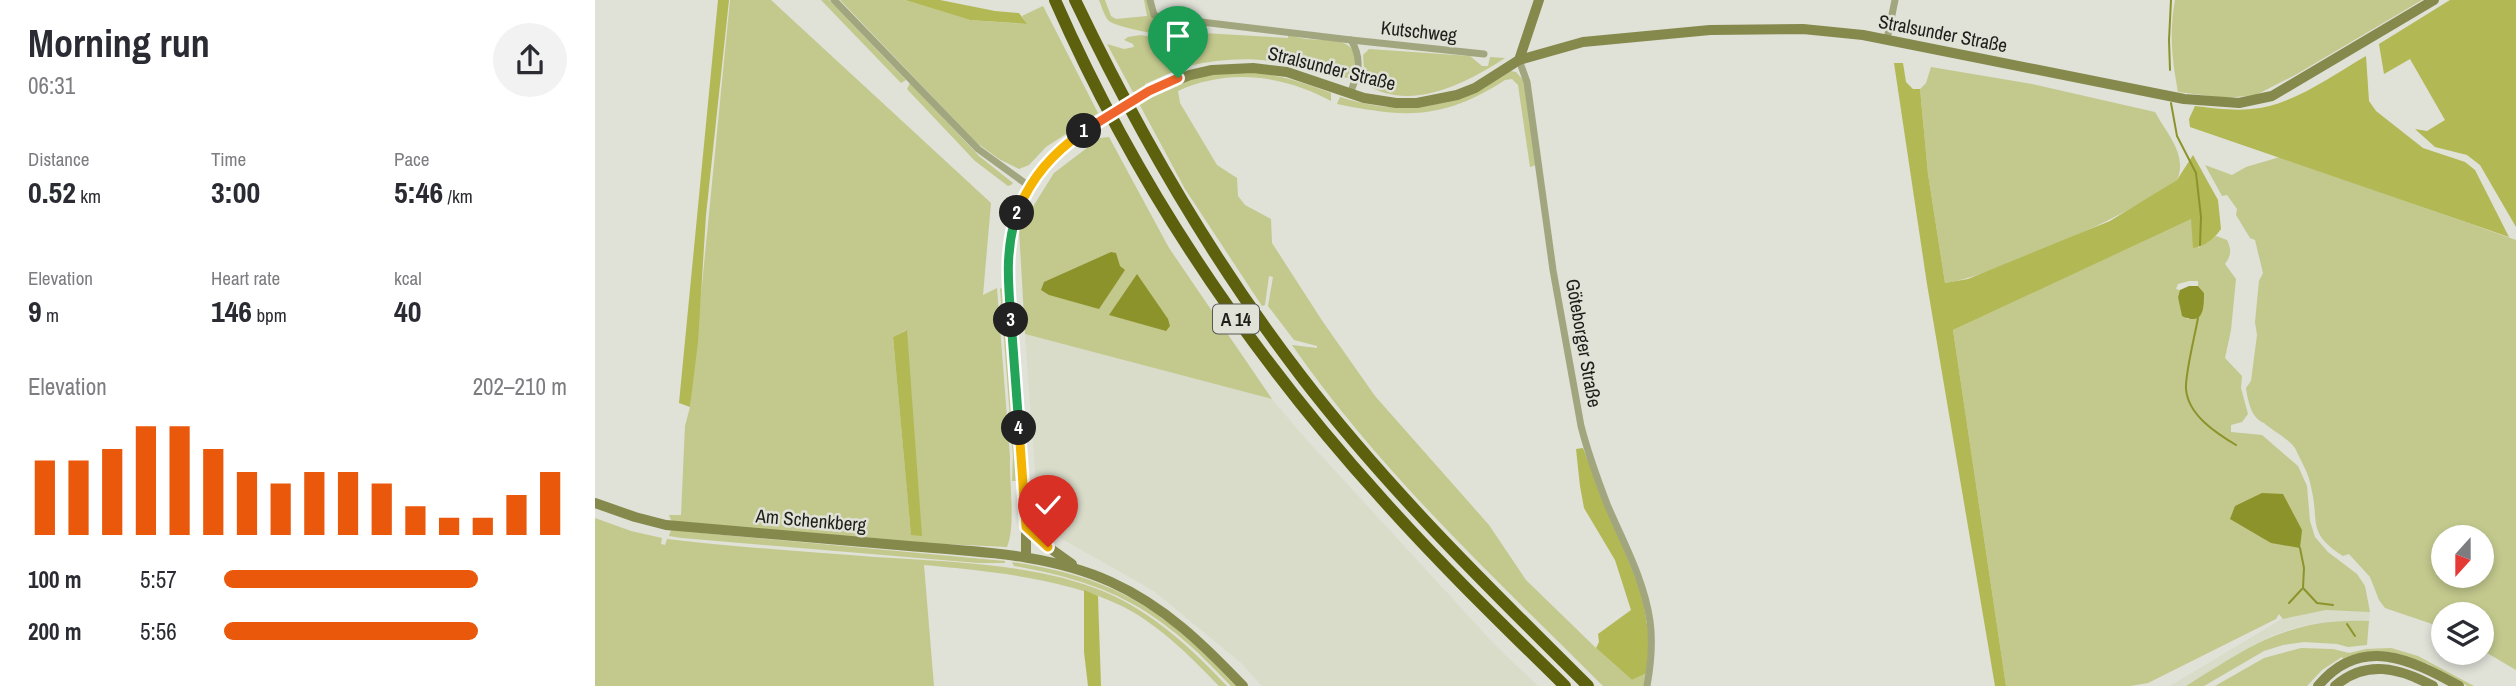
<!DOCTYPE html>
<html lang="en">
<head>
<meta charset="utf-8">
<style>
  body { margin:0; font-family:"Archivo Narrow",sans-serif; background:#f2f2f3; color:#2b2b33; height:100vh; display:flex; flex-direction:column; font-size:26px; white-space:nowrap }
  * { box-sizing:border-box; margin:0 }
  p { font-size:23px; color:#7c7c81 }
  .icon { flex:none; width:38px; height:38px; fill:none; stroke:currentColor; stroke-width:2; stroke-linecap:round; stroke-linejoin:round }
  .map { position:relative; flex:1; overflow:hidden }
  .drawer { display:flex; flex-direction:column; background:#fff; width:595px }
  .drawer>* { flex:none }
  .needle { width:46px; rotate:201deg }
  .tools { position:absolute; left:1836px; top:525px; display:grid; gap:14px }
  .tools a { display:grid; place-items:center; width:63px; height:63px; border-radius:50%; background:#fff; box-shadow:0 4px 10px #0003; font-size:35px }
  .pin { position:absolute; display:grid; place-items:center; width:60px; height:60px; color:#fff; margin:-72px -30px; border-radius:50% 50% 50% 0; rotate:-45deg; box-shadow:0 0 7px #0007 }
  .pin .icon { rotate:45deg }
  .km { position:absolute; width:35px; height:35px; margin:-18px; border-radius:50%; background:#222; color:#fff; font-size:19px; line-height:35px; text-align:center }
  .round { display:grid; place-items:center; flex:none; width:74px; height:74px; border-radius:37px; background:#f2f2f3 }
  .overview { display:flex; align-items:center; justify-content:space-between; height:119px; padding:0 28px }
  h1 { font-size:38px; font-weight:700; line-height:52px }
  .metrics { display:grid; grid-template-columns:repeat(3,1fr); gap:10px; height:119px; padding:7px 28px }
  .metrics div { display:grid; align-content:center }
  .metrics b { font-size:30px; font-weight:700 }
  .metrics small { font-size:19px; font-weight:400 }
  .metrics p { font-size:19px }
  .chart { height:196px; padding:14px 28px }
  .chart p { display:flex; justify-content:space-between }
  .chart svg { width:100%; height:126px; margin-top:7px; stroke:#ea580c; stroke-width:6 }
  ul { padding:0 28px; list-style:none; font-size:23px }
  li { display:grid; grid-template-columns:112px 84px 1fr; align-items:center; height:52px }
  li i { height:18px; border-radius:9px; background:#ea580c }
  main { display:flex; flex:1; min-height:0 }
  .map>svg:first-child { display:block }
  .built { fill:#d9dcc9 }
  .green { fill:#c3c88d; fill-rule:evenodd }
  .forest { fill:#b1b854 }
  .water { fill:#8d932b }
  .lines { fill:none; stroke-linecap:round; stroke-linejoin:round }
  .stream { stroke:#8d932b; stroke-width:2 }
  .street { stroke:#a2a67e; stroke-width:7 }
  .secondary { stroke:#85894c; stroke-width:10 }
  .highway { stroke:#5d610e; stroke-width:12 }
  .secondary-bridge { stroke:#85894c; stroke-width:10 }
  .split-1-casing { stroke:#fff; stroke-width:14 }
  .split-2-casing { stroke:#fff; stroke-width:14 }
  .split-3-casing { stroke:#fff; stroke-width:14 }
  .split-4-casing { stroke:#fff; stroke-width:14 }
  .split-5-casing { stroke:#fff; stroke-width:14 }
  .split-1 { stroke:#f0652b; stroke-width:9 }
  .split-2 { stroke:#f5b400; stroke-width:9 }
  .split-3 { stroke:#22a559; stroke-width:9 }
  .split-4 { stroke:#22a559; stroke-width:9 }
  .split-5 { stroke:#f5b400; stroke-width:9 }
  .labels { text-anchor:middle; dominant-baseline:central; stroke-width:5; stroke-linejoin:round; paint-order:stroke }
  .shield { fill:#e0e1d7; stroke:#585853; stroke-width:2 }
  .shield-label { font-size:18px; font-weight:bold; fill:#1e1e1a }
  .street-label { font-size:19px; fill:#1e1e1a; stroke:#e0e1d7 }
</style>
</head>
<body>
<main>
<section class="drawer">
<div class="overview"><div><h1>Morning run</h1><p>06:31</p></div><a class="round"><svg class="icon" aria-label="share" viewBox="0 0 24 24"><path d="M12 15V3M7 8l5-5 5 5M5 13v7h14v-7"/></svg></a></div>
<div class="metrics">
<div><p>Distance</p><b>0.52<small> km</small></b></div>
<div><p>Time</p><b>3:00</b></div>
<div><p>Pace</p><b>5:46<small> /km</small></b></div>
</div>
<div class="metrics">
<div><p>Elevation</p><b>9<small> m</small></b></div>
<div><p>Heart rate</p><b>146<small> bpm</small></b></div>
<div><p>kcal</p><b>40</b></div>
</div>
<div class="chart"><p><span>Elevation</span>202–210 m</p>
<svg viewBox="0 0 160 44" preserveAspectRatio="none"><path d="M5 44V18M15 44V18M25 44V14M35 44V6M45 44V6M55 44V14M65 44V22M75 44V26M85 44V22M95 44V22M105 44V26M115 44V34M125 44V38M135 44V38M145 44V30M155 44V22"/></svg>
</div>
<ul>
<li><b>100 m</b>5:57<i style="width:74%"></i></li>
<li><b>200 m</b>5:56<i style="width:74%"></i></li>
</ul>
</section>
<div class="map">
<svg width="1921" height="686" viewBox="0 0 1921 686">
  <rect width="100%" height="100%" fill="#e0e1d7"/>
  <!-- built -->
  <g class="built">
    <polygon points="430,334 677,399 710,438 901,646 943,686 667,686 646,663 559,591 444,526"/>
    <polygon points="1731,610 1775,611 1774,621 1735,622 1706,626 1676,636 1591,686 1575,686 1687,619"/>
  </g>
  <!-- green -->
  <g class="green">
    <path d="M135,0H176L396,203L388,295L402,288L415,457C414,483 421,525 412,547L327,543L77,522L74,515H86L90,426L95,407ZM311,330L316,534L298,337Z"/>
    <polygon points="226,0 234,0 311,80 306,83"/>
    <polygon points="245,0 310,0 375,20 431,24 427,16 448,6 503,113 451,147 434,165 424,169 404,159 382,143"/>
    <path d="M504,0H510L516,16L521,19L552,16L549,0H552L555,13L581,22V36C573,37 520,27 514,21C509,16 507,7 504,0Z"/>
    <path d="M1580,0H1827L1702,74L1661,95L1631,98L1583,92C1577,60 1574,32 1580,0Z"/>
    <path d="M584,22L591,32L693,38V33C711,47 758,30 760,58C760,66 758,71 754,78C737,78 723,71 707,67C669,57 631,57 594,66L584,33Z"/>
    <path d="M546,35L583,42L591,66L550,84L557,98V94C624,62 669,67 736,93V101C688,75 633,68 583,91L585,103L622,165L642,178L643,196L650,205L676,219L677,243L728,322L780,396L894,525L931,580L1001,648L1037,680L1052,673L1049,686H1008C899,577 785,472 697,345L722,348V346L699,340L673,306L678,277L674,276L670,305L667,306L590,189L512,44L529,49L539,47L538,44L529,40L533,37Z"/>
    <path d="M774,49L875,56L887,66H893L895,57L910,58C872,83 813,114 770,83L768,55Z"/>
    <path d="M1336,67L1437,84L1560,112C1572,134 1593,155 1582,180C1534,213 1481,237 1427,258C1401,268 1377,279 1350,283L1333,174L1325,89L1331,83Z"/>
    <path d="M916,71L921,72L929,81L941,165L935,167L923,85L917,79L910,80C848,120 811,118 742,104L745,97C813,118 857,107 916,71Z"/>
    <polygon points="315,83 384,156 418,183 416,185 413,186 380,161 312,89"/>
    <polygon points="514,137 574,248 677,399 430,334 424,229 459,173 505,138"/>
    <path d="M1685,157L1921,240V670L1887,650L1886,614H1848V626H1843L1790,608L1784,600L1775,577L1754,554L1748,556C1711,532 1725,523 1716,487C1714,474 1707,463 1702,452C1697,440 1679,432 1669,423C1656,418 1653,401 1651,388L1656,381L1662,335L1660,322L1664,281L1668,273L1660,240L1655,238L1641,215L1642,209L1632,195L1627,196L1610,165L1637,175L1651,167ZM1886,537V576H1848V537Z"/>
    <path d="M1596,218L1603,248L1621,236L1632,240C1637,251 1636,255 1630,264L1641,279L1636,330L1630,358L1647,376L1646,388L1653,414L1647,422L1636,425V432L1667,435L1703,466L1712,486L1715,521L1720,537L1733,552L1762,574L1770,586L1775,612L1731,610L1688,619L1684,614L1681,619L1553,683L1535,686H1411L1358,330ZM1594,281H1603V286L1609,293L1603,318L1592,319L1583,297L1585,290L1581,289L1583,284Z"/>
    <polygon points="405,288 409,290 421,456 421,481 417,481 418,456"/>
    <path d="M0,518L36,531L67,538L66,544L70,545L72,539C141,547 211,552 280,557C353,562 442,563 510,592C559,613 596,648 632,686H624C595,656 565,626 529,607C471,578 393,571 329,565L339,686H0Z"/>
    <polygon points="76,530 410,561 410,563 383,563 87,538 74,536"/>
    <path d="M417,562C522,578 570,610 641,686H636C566,612 521,584 419,566Z"/>
    <path d="M1774,621L1772,645L1753,647L1742,644L1709,642L1688,645L1669,651L1609,686H1591C1657,645 1693,618 1774,621Z"/>
    <polygon points="1706,648 1738,649 1754,653 1771,649 1796,648 1823,656 1879,686 1872,686 1833,664 1804,654 1794,652 1749,660 1747,657 1727,670 1712,686 1620,686 1669,658"/>
  </g>
  <!-- forest -->
  <g class="forest">
    <polygon points="123,0 134,0 111,215 103,342 95,407 84,403"/>
    <polygon points="310,0 345,0 400,11 424,13 432,24 375,20"/>
    <polygon points="1855,0 1921,0 1921,227 1885,165 1872,155 1840,147 1820,129 1832,131 1850,120 1815,59 1789,74 1784,44"/>
    <path d="M1771,56L1774,101L1781,111L1828,148L1870,162L1880,170L1914,237L1595,127L1594,119L1600,106C1618,108 1637,111 1656,109C1697,106 1736,76 1771,56Z"/>
    <path d="M1299,63H1308L1311,82L1318,89H1325L1333,174L1350,283L1373,279L1515,221L1582,180L1598,155L1623,200L1626,229C1620,238 1609,247 1598,248L1596,219L1358,330L1411,686H1400L1332,284Z"/>
    <polygon points="312,330 327,536 316,535 298,337"/>
    <polygon points="988,448 1047,594 1054,637 1052,673 1037,680 1001,648 1004,642 1003,634 1036,610 1020,560 989,508 985,486 981,449"/>
    <polygon points="489,590 503,596 506,686 493,686 489,652"/>
  </g>
  <!-- water -->
  <g class="water">
    <polygon points="516,252 521,253 525,266 530,270 504,309 454,295 446,290 449,282"/>
    <polygon points="542,274 573,319 575,326 571,331 514,315"/>
    <path d="M1594,286H1603L1609,293C1609,310 1608,326 1587,316L1583,297L1585,290Z"/>
    <polygon points="1667,493 1688,494 1707,530 1705,548 1676,543 1635,519 1640,506"/>
  </g>
  <g class="lines">
    <!-- stream -->
    <g class="stream">
      <polyline points="1575,70 1574,40 1576,0"/>
      <polyline points="1576,103 1582,136 1601,173 1606,217 1605,245"/>
      <path d="M1603,318C1600,335 1590,374 1591,389C1593,415 1621,433 1641,445"/>
      <polyline points="1705,548 1709,568 1708,588 1722,603 1738,605"/>
      <polyline points="1694,603 1707,589"/>
      <polyline points="1752,624 1760,636"/>
    </g>
    <!-- street -->
    <g class="street">
      <polyline points="239,0 383,149 434,186"/>
      <path d="M555,0L559,15L565,17L756,40C768,60 763,73 755,94"/>
      <polyline points="1292,39 1300,0"/>
      <polyline points="756,40 889,54"/>
      <path d="M924,60L932,82L958,270L986,426C993,453 1002,478 1012,504C1028,542 1049,579 1055,621C1058,643 1056,664 1052,686"/>
    </g>
    <!-- secondary -->
    <g class="secondary">
      <polyline points="924,60 944,0"/>
      <polyline points="554,91 595,75 617,70 658,68 692,72 769,98 801,103 822,103 862,95 880,88 924,60 988,42 1115,30 1208,29 1268,35 1589,99 1644,103 1677,96 1839,0"/>
      <path d="M0,503L40,517L71,525C152,532 233,539 314,546C382,552 452,553 516,582C569,606 608,644 648,686"/>
      <polyline points="431,527 442,539 477,564"/>
      <path d="M431,557V527L413,276C412,207 438,167 493,128"/>
      <path d="M1723,686C1766,634 1817,660 1864,686"/>
      <path d="M1740,686C1771,659 1805,668 1838,686"/>
    </g>
    <!-- highway -->
    <g class="highway">
      <path d="M460,0C540,183 654,352 788,500C846,565 908,625 970,686"/>
      <path d="M480,0C543,132 616,259 706,376C792,488 893,587 993,686"/>
    </g>
    <!-- secondary-bridge -->
    <polyline class="secondary-bridge" points="493,128 554,91"/>
  </g>
  <g class="lines">
    <defs>
      <polyline id="split-1" points="489,131 554,91 583,78"/>
      <path id="split-2" d="M422,213C436,177 458,153 489,131"/>
      <path id="split-3" d="M416,320C413,283 410,249 422,213"/>
      <polyline id="split-4" points="416,320 424,428"/>
      <polyline id="split-5" points="424,428 431,527 453,547"/>
    </defs>
    <!-- split-1 casing -->
    <use href="#split-1" class="split-1-casing"/>
    <!-- split-2 casing -->
    <use href="#split-2" class="split-2-casing"/>
    <!-- split-3 casing -->
    <use href="#split-3" class="split-3-casing"/>
    <!-- split-4 casing -->
    <use href="#split-4" class="split-4-casing"/>
    <!-- split-5 casing -->
    <use href="#split-5" class="split-5-casing"/>
    <!-- split-1 -->
    <use href="#split-1" class="split-1"/>
    <!-- split-2 -->
    <use href="#split-2" class="split-2"/>
    <!-- split-3 -->
    <use href="#split-3" class="split-3"/>
    <!-- split-4 -->
    <use href="#split-4" class="split-4"/>
    <!-- split-5 -->
    <use href="#split-5" class="split-5"/>
  </g>
  <g class="labels">
    <!-- shield labels -->
    <rect class="shield" x="618" y="304.5" width="46" height="29" rx="5"/>
    <g class="shield-label">
      <text x="641" y="319">A 14</text>
    </g>
    <!-- street labels -->
    <g class="street-label">
      <text transform="translate(824 31) rotate(6)">Kutschweg</text>
      <text transform="translate(1348 33) rotate(11)">Stralsunder Straße</text>
      <text transform="translate(737 68) rotate(14)">Stralsunder Straße</text>
      <text transform="translate(989 343) rotate(80)">Göteborger Straße</text>
      <text transform="translate(216 520) rotate(5)">Am Schenkberg</text>
    </g>
  </g>
</svg>
<div class="tools">
<a><svg class="needle" viewBox="-14 -14 28 28"><path d="M0-13l5 13h-10z" fill="#e53935"/><path d="M0 13l5-13h-10z" fill="#7c7c81"/></svg></a>
<a><svg class="icon" aria-label="layers" viewBox="0 0 24 24"><path d="M12 4l9 5-9 5-9-5zM3 14l9 5 9-5"/></svg></a>
</div>
<div class="pin" style="left:583px;top:78px;background:#1e9e55"><svg class="icon" aria-label="arrive" viewBox="0 0 24 24"><path d="M6 21V4h12l-3 4 3 4H6"/></svg></div>
<div class="pin" style="left:453px;top:547px;background:#d93025"><svg class="icon" aria-label="check" viewBox="0 0 24 24"><path d="M5 12l5 5 9-10"/></svg></div>
<b class="km" style="left:489px;top:131px">1</b>
<b class="km" style="left:422px;top:213px">2</b>
<b class="km" style="left:416px;top:320px">3</b>
<b class="km" style="left:424px;top:428px">4</b>
</div>
</main>
</body>
</html>
